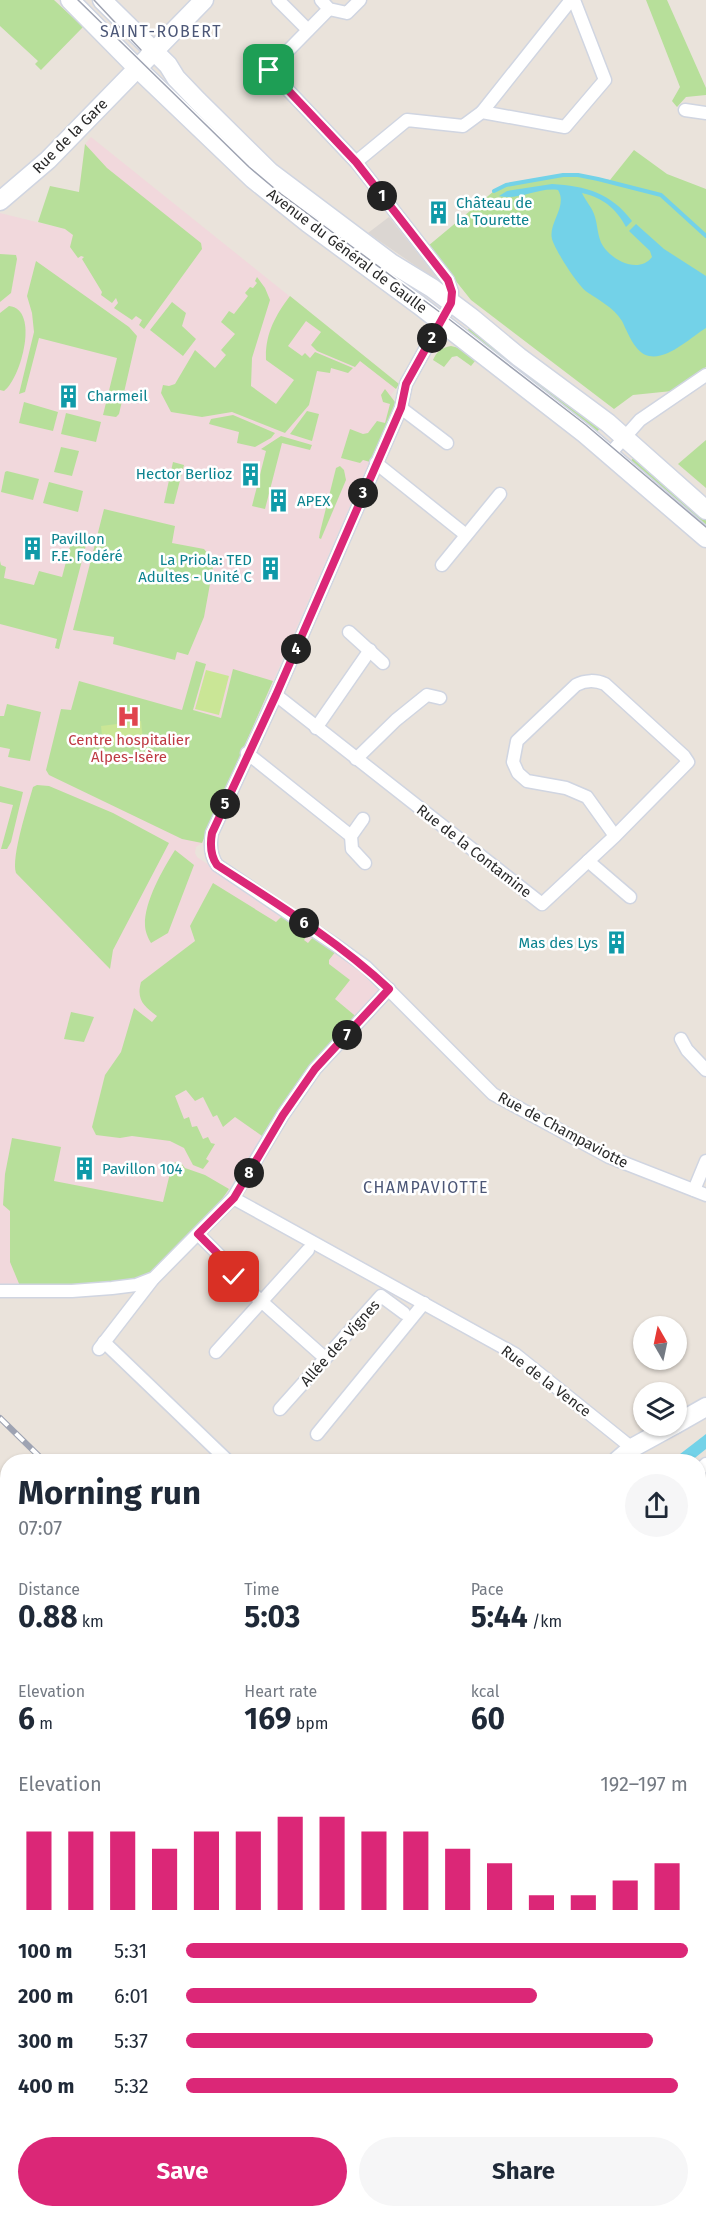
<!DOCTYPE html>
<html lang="en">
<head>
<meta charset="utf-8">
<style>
  body { margin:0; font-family:"Fira Sans",sans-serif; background:#f6f6f7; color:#1f2937; height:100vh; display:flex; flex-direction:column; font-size:22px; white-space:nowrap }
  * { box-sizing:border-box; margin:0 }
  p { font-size:20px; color:#747a83 }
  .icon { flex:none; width:33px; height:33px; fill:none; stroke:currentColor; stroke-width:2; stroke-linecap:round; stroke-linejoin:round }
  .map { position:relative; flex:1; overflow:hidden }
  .details { position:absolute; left:0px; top:1454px; width:706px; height:764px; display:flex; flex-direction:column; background:#fff; border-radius:24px 24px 0 0; box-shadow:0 2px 4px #0004 }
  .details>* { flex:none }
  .needle { width:39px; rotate:351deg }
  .tools { position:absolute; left:633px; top:1316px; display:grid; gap:12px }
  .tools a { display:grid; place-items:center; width:54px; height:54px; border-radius:50%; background:#fff; box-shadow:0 2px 4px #0004; font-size:30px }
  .pin { position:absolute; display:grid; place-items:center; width:51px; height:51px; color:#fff; margin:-26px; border-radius:12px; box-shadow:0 3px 9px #0006 }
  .km { position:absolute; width:30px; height:30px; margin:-15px; border-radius:50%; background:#222; color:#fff; font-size:16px; line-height:30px; text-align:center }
  .round { display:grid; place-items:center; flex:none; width:63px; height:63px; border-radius:32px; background:#f6f6f7 }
  .headline { display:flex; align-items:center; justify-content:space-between; height:102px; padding:0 18px }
  h1 { font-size:33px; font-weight:700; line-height:45px }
  .metrics { display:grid; grid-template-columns:repeat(3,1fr); gap:9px; height:102px; padding:6px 18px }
  .metrics div { display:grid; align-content:center }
  .metrics b { font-size:30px; font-weight:700 }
  .metrics small { font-size:16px; font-weight:400 }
  .metrics p { font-size:16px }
  .chart { height:168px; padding:12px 18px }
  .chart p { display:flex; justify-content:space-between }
  .chart svg { width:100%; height:108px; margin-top:6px; stroke:#db2777; stroke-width:6 }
  .button { display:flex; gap:12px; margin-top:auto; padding:12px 18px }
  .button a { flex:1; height:69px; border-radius:36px; background:#db2777; color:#fff; font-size:24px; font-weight:700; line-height:69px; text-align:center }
  .button a+a { background:#f6f6f7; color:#1f2937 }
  ul { padding:0 18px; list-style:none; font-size:20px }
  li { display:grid; grid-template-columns:96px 72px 1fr; align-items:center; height:45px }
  li i { height:15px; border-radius:8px; background:#db2777 }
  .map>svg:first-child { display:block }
  .industrial { fill:#dddce3 }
  .medical { fill:#f1d8dc }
  .green { fill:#b7df9a }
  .pitch { fill:#cae696 }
  .plaza { fill:#dbd6d2 }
  .water { fill:#73d2e8 }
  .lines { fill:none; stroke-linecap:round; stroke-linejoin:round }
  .stream { stroke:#73d2e8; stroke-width:4 }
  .street-casing { stroke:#d0d5e1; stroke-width:15 }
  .secondary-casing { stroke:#d0d5e1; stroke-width:21 }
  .street { stroke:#fff; stroke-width:12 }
  .secondary { stroke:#fff; stroke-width:18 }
  .tram { stroke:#9ea3b2; stroke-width:1.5 }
  .rail-casing { stroke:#9ea3b2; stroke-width:6 }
  .rail { stroke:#fff; stroke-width:4; stroke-dasharray:11; stroke-linecap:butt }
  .route-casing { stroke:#fff; stroke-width:12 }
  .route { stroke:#db2777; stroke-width:8 }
  .labels { text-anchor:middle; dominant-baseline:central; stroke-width:5; stroke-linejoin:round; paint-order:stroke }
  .street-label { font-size:15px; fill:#292929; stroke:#fff }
  .culture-label { font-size:15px; fill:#0d838f; stroke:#fff; text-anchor:start }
  .health-label { font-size:15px; fill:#be3a42; stroke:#fff }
  .neighbourhood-label { font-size:16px; letter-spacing:1.5px; fill:#4c5777; stroke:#fff }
</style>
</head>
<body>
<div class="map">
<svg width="706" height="2216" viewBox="0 0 706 2216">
  <rect width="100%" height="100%" fill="#eae3db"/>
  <!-- industrial -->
  <g class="industrial">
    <polygon points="7,1985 8,2210 269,2210 263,2216 0,2216 0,1991"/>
    <polygon points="333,2210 411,2210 404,2216 342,2216"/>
  </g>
  <!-- medical -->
  <polygon class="medical" points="91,137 399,384 391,395 395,402 395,411 364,474 202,843 196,847 195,853 197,857 344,956 366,974 372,983 381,990 309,1070 281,1106 223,1199 152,1272 136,1279 116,1283 0,1286 0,213 65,229 79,192 85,144"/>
  <!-- green -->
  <g class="green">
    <polygon points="0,0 54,0 83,27 41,70 35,64 38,61 0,26"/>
    <polygon points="646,0 667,0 706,88 706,95 686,97 677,107 672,101 680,87"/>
    <polygon points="85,144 107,168 201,243 202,249 144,329 139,325 142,320 136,316 132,320 114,308 118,303 116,298 112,303 101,295 102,292 82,259 84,257 81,256 78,258 70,247 73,235 65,229 38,222 50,186 79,192"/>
    <polygon points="634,150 667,174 706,189 706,367 672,391 633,395 614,409 471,300 428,246 494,191 505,184 568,173 610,180"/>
    <polygon points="0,254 16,255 17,259 11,293 0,302"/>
    <polygon points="36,261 129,327 137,336 119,414 116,417 103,415 117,358 39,338 25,392 19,394 34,332 32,313 27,296"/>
    <path d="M257,277L265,288L270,300L252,358L251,386L276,404L294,380L266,360C265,334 275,316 290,296L399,384L396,389L360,361L355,367L317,351L311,345L321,332L306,321L288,346L302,356L305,353L310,358L315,352L353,368L348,373L331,368L330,373L317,371L309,405L285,433L232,412L202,417L171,412L161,393L163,385L169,386L175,384L195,350L215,368L226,355L221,350L235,334L221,322L229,311L234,314L248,296L245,293L250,287L253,288L257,283L255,281Z"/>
    <polygon points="172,302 186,313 182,326 196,339 183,356 150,330"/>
    <path d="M9,306C40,309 21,378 4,391L0,390V313Z"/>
    <polygon points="472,324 603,425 593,436 464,336"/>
    <path d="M451,346L459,348L475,361L471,366L457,356L452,357L444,367L433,360C437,351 441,348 451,346Z"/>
    <polygon points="385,389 395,402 395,411 370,462 363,460 360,463 341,458 350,429 363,434 368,433 377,421 385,423 390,404 383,402 381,395"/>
    <polygon points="24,402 58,412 53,431 19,423"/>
    <polygon points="307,411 319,414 312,441 290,434"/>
    <polygon points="66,413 101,422 96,442 61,434"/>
    <polygon points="233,415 275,433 271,438 255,447 237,443 239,432 209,424 211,419"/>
    <polygon points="281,436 312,445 310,450 282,443 265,509 252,506 266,451 261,449"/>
    <polygon points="706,440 706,488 678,464"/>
    <polygon points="61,447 79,451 72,476 54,472"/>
    <polygon points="637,454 706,517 706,532 627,465"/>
    <polygon points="173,462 184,465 174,504 164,503"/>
    <polygon points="340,466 344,470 346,480 321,539 319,538 320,532 336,468"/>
    <polygon points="7,471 39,479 33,500 1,492 5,472"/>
    <polygon points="49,482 83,491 78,512 43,503"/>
    <polygon points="104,509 175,526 172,543 204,549 214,562 204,617 188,655 177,652 175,660 113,644 114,637 73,630"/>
    <polygon points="71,543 86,545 59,649 55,648 57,639 0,624 0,561 1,565 6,567 4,578 34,585 39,571 62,577"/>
    <polygon points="196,661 206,664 193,710 221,718 233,669 273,681 202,843 182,839 49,775 46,770 61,709 71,710 79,681 182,710"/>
    <polygon points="7,704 41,712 30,761 8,757 10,749 0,747 0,716 4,716"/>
    <path d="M37,785L49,786L113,813L169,843L113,950L110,969L16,873C11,857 28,805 33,787Z"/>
    <polygon points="0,786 23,792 11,842 7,849 1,849 13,805 0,802"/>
    <path d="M175,850L194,865L168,933L151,943C148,938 145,931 145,925C144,902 163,869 175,850Z"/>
    <path d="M213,883L276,922L283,915L309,933L304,940L308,943L314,936L336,951L329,960V964L350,980L335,999L359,1019L309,1070L281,1106L262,1136L235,1117L223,1127L217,1115L213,1117L203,1097L195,1101L186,1090L175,1096L184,1119L189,1117L192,1127L197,1126L203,1139L208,1137L211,1143L215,1144L206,1159L209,1161L203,1169L193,1165L184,1148L170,1141L132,1136L120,1138L96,1135L92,1127L105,1075L121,1052L134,1008L152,1022L157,1016C144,1006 136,1000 141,982L195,941L190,926Z"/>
    <polygon points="71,1012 94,1017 84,1042 64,1039"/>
    <polygon points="12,1138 61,1147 54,1181 163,1202 172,1165 176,1162 181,1163 185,1168 205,1175 229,1189 215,1209 152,1272 136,1279 116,1283 20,1286 10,1262 10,1211 3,1205 5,1174"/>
  </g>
  <!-- pitch -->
  <g class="pitch">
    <polygon points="206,670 229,676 219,715 195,709"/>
    <polygon points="141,721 143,740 103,745 101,726"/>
  </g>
  <!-- plaza -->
  <polygon class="plaza" points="389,217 424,261 430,264 444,285 440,288 429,275 368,233"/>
  <!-- water -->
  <g class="water">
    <path d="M552,184C586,186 611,193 632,221L626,227C616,208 603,198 582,193C585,200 591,206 594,214C598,224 597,237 603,246C613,261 639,274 652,257L650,251L629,231L636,224L664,249L706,276V328C691,337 668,360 649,356C635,353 628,333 622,321C613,307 600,301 587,292C578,286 555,250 552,239C548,223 568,206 558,190C538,187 519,201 499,196L507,191Z"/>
    <polygon points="706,1434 706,1449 691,1461 671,1461"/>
  </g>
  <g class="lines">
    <!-- stream -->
    <polyline class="stream" points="494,191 506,185 563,175 578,175 598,179 661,195 706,236"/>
    <defs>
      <g id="street">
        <polyline points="278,0 308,30"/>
        <polyline points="321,0 329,9 347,13 360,0"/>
        <path d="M329,9L269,70L356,162L448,280L452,292L451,303L406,384L401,408L276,695L212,833C210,844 210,855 217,865L337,946L366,967L493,1094L609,1157L706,1195"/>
        <polyline points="685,110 706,113"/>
        <polyline points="482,112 571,0"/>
        <polyline points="356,162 407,120 463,126 482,112 565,127 605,80 574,0"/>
        <polyline points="401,408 447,443"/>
        <polyline points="608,456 640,420 706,375"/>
        <polyline points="376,463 466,535"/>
        <polyline points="442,565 500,494"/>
        <polyline points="349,632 383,663"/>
        <path d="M276,695L542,904L615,836L688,762L684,756L605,684C596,680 585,680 576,685L517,741L513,762L518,773L527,781L566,788L587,797L615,836"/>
        <polyline points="316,728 370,650"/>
        <polyline points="247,753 351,836"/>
        <polyline points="356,759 396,720 427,695 440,698"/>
        <polyline points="363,819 351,836 352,849 365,863"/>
        <polyline points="588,861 630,897"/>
        <polyline points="681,1039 687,1050 706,1070"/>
        <polyline points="694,1190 706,1161"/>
        <polyline points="233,1198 515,1354 632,1448"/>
        <polyline points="198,1234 234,1270 234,1277 325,1358"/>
        <polyline points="0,1291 72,1291 112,1288 136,1285 154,1278 233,1198 283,1115 315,1069 389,989"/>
        <polyline points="104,1342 228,1461"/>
        <polyline points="99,1349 153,1279"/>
        <polyline points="216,1352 308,1250"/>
        <polyline points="280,1409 381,1296 404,1313"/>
        <polyline points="317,1434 424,1303"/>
        <polyline points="699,1470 706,1464"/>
        <polyline points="699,1505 706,1509"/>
        <polyline points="0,1665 8,1674"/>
        <polyline points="699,1668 706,1656"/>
        <polyline points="699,1876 702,1880"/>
        <polyline points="699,2059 706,2066"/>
        <polyline points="157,2216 162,2210"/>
      </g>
      <g id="secondary">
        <polyline points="70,0 137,68 253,179 308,223 419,305 585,434 706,538"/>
        <polyline points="102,0 168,65 176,78 198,101 270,172 391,263 432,288 472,318 519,357 608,423 706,510"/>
        <polyline points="0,201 48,160 204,0"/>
        <polyline points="676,1424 706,1407"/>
        <polyline points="617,1461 632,1448 674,1425"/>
        <polyline points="0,1711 8,1706"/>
        <polyline points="0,2165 8,2171"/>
        <polyline points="69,2210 80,2216"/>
        <polyline points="136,2210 144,2216"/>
        <polyline points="105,2216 113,2210"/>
      </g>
    </defs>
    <!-- street casing -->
    <use href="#street" class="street-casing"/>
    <!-- secondary casing -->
    <use href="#secondary" class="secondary-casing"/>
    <!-- street -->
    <use href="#street" class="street"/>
    <!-- secondary -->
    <use href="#secondary" class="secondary"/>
    <!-- tram -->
    <g class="tram">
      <polyline points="78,0 249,167 281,194 445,316 586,425 706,527"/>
      <polyline points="94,0 141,50"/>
    </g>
    <defs>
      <g id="rail">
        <polyline points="0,1418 44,1461"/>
        <polyline points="699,2091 706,2098"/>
      </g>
    </defs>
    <!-- rail casing -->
    <use href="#rail" class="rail-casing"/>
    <!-- rail -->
    <use href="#rail" class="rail"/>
  </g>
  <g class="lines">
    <defs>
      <path id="route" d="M234,1277V1270L198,1234L234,1198L283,1115L315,1069L389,989C338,941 276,903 217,865C210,855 210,844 212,833L276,695L401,408L406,384L451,303L452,292L448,280L356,162L269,70"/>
    </defs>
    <!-- route casing -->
    <use href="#route" class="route-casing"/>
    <!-- route -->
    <use href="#route" class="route"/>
  </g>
  <!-- icons -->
  <defs>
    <symbol id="building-bare" viewBox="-9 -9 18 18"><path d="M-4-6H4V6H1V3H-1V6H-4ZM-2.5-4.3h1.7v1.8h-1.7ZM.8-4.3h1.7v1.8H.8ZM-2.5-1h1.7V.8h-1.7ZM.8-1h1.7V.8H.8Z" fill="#0f9aa8" stroke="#fff" stroke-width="2.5" paint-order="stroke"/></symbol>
    <symbol id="hospital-bare" viewBox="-9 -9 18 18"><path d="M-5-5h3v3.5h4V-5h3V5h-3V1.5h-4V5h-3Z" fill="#e0444e" stroke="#fff" stroke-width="2.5" paint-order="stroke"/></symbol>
  </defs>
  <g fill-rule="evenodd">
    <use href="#building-bare" x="422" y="196" width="33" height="33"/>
    <use href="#building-bare" x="52" y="380" width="33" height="33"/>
    <use href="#building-bare" x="234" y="458" width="33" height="33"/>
    <use href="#building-bare" x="262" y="484" width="33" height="33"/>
    <use href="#building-bare" x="16" y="532" width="33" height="33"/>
    <use href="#building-bare" x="254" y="552" width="33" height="33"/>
    <use href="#hospital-bare" x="112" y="700" width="33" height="33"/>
    <use href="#building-bare" x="600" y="926" width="33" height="33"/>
    <use href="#building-bare" x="68" y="1152" width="33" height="33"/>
  </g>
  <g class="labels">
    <!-- street labels -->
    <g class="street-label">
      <text transform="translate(70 136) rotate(-45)">Rue de la Gare</text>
      <text transform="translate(347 251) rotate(37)">Avenue du Général de Gaulle</text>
      <text transform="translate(474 851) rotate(38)">Rue de la Contamine</text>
      <text transform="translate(563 1130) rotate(28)">Rue de Champaviotte</text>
      <text transform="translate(340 1343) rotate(-48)">Allée des Vignes</text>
      <text transform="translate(546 1381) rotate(37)">Rue de la Vence</text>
    </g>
    <!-- culture labels -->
    <g class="culture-label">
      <text x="456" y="203">Château de<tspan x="456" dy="17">la Tourette</tspan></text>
      <text x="87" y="396">Charmeil</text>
      <text x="232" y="474" text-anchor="end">Hector Berlioz</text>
      <text x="297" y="501">APEX</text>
      <text x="51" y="539">Pavillon<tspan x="51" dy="17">F.E. Fodéré</tspan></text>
      <text x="252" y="560" text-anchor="end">La Priola: TED<tspan x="252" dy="17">Adultes - Unité C</tspan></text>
      <text x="598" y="943" text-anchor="end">Mas des Lys</text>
      <text x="102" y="1169">Pavillon 104</text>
    </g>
    <!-- health labels -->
    <g class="health-label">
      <text x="129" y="740">Centre hospitalier<tspan x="129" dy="17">Alpes-Isère</tspan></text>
    </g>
    <!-- neighbourhood labels -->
    <g class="neighbourhood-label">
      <text x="161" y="31">SAINT-ROBERT</text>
      <text x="426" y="1187">CHAMPAVIOTTE</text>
    </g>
  </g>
</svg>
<div class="tools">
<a><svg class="needle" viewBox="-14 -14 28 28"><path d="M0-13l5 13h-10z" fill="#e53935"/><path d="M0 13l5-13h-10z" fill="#747a83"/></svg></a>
<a><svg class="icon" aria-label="layers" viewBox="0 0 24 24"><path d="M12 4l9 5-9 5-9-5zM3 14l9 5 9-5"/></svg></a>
</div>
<div class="pin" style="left:269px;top:70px;background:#1e9e55"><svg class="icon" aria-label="arrive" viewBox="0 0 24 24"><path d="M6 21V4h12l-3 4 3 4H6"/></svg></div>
<div class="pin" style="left:234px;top:1277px;background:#d93025"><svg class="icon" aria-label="check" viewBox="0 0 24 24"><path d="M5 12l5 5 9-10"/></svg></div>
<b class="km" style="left:382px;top:196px">1</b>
<b class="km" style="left:432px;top:338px">2</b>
<b class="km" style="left:363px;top:493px">3</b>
<b class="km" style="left:296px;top:649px">4</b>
<b class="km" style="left:225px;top:804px">5</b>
<b class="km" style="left:304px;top:923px">6</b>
<b class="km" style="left:347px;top:1035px">7</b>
<b class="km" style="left:249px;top:1173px">8</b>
<section class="details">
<div class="headline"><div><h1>Morning run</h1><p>07:07</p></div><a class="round"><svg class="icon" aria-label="share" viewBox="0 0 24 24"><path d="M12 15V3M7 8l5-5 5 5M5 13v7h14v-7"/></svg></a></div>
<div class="metrics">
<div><p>Distance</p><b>0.88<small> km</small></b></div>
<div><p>Time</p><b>5:03</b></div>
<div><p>Pace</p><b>5:44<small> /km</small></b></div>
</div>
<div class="metrics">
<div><p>Elevation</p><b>6<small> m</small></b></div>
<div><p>Heart rate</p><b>169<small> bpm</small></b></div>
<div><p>kcal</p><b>60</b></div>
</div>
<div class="chart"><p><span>Elevation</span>192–197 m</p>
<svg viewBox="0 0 160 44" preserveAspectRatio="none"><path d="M5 44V12M15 44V12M25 44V12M35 44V19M45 44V12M55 44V12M65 44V6M75 44V6M85 44V12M95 44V12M105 44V19M115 44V25M125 44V38M135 44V38M145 44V32M155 44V25"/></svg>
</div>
<ul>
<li><b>100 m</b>5:31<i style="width:100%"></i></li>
<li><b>200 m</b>6:01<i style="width:70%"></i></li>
<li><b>300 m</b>5:37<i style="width:93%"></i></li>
<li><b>400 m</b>5:32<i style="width:98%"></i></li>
</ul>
<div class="button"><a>Save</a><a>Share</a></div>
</section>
</div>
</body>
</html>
